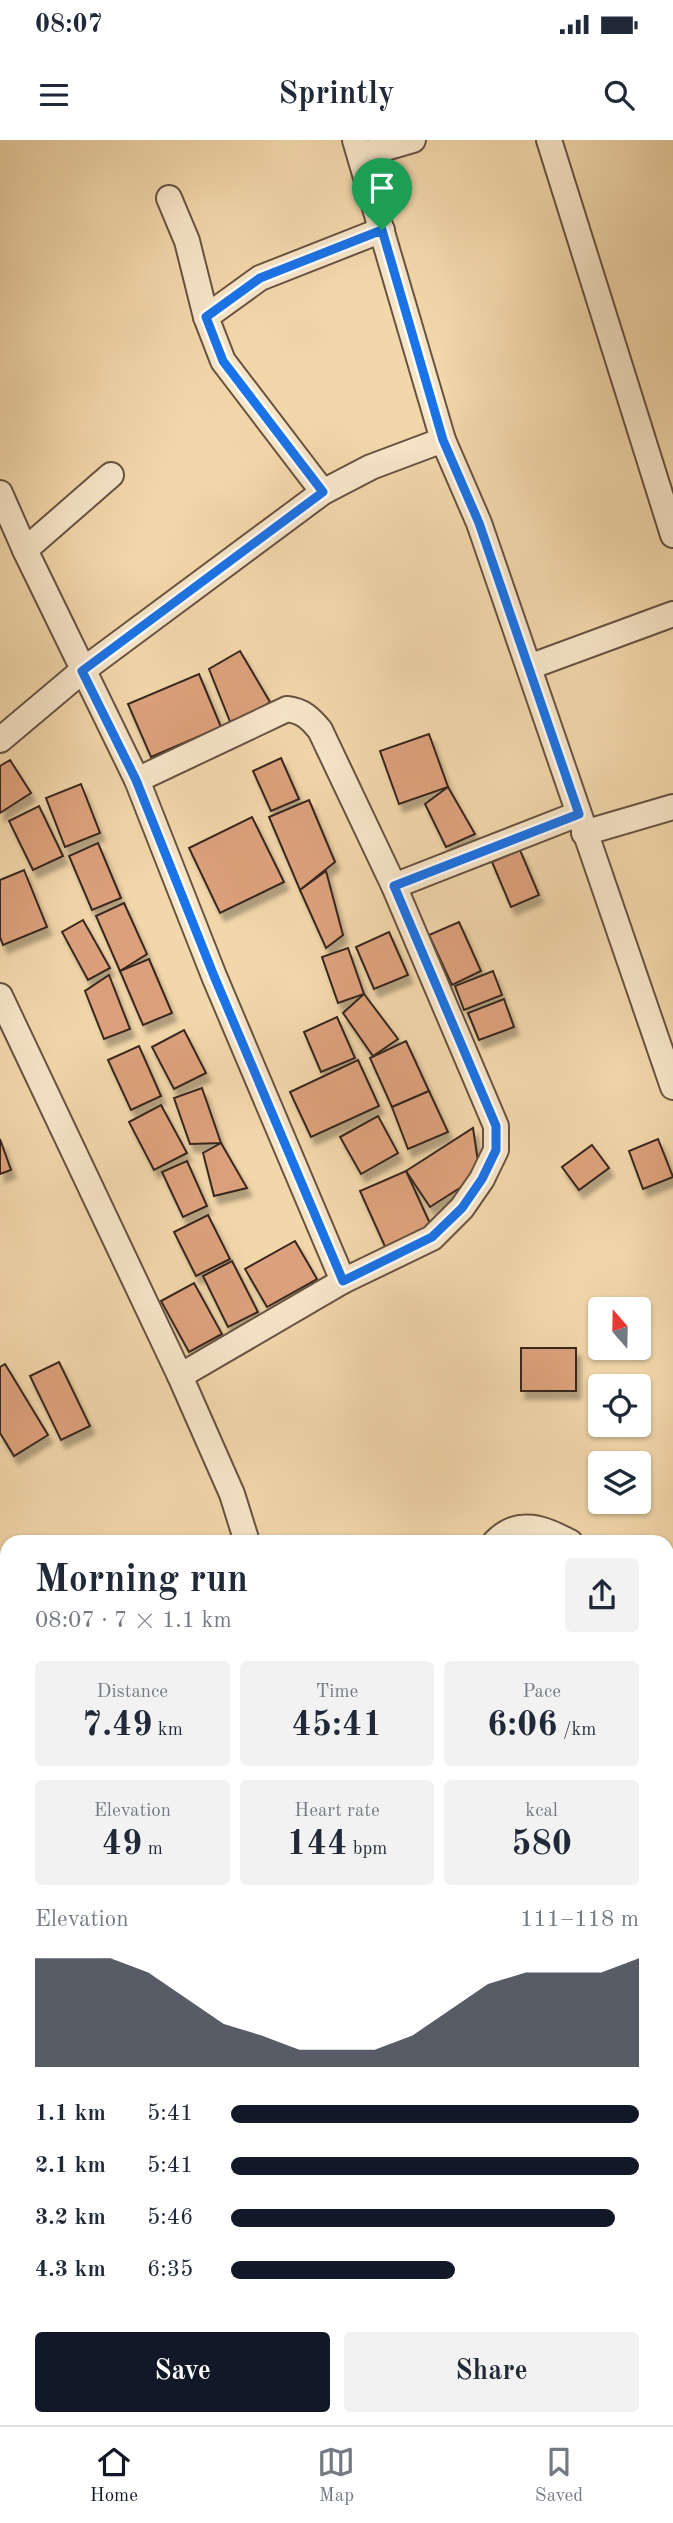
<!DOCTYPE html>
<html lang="en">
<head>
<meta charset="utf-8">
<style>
  body { margin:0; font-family:"Old Standard TT",serif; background:#f2f2f3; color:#1f2937; height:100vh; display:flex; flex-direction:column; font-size:26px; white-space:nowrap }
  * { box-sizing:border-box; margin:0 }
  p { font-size:23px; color:#747a83 }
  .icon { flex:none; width:38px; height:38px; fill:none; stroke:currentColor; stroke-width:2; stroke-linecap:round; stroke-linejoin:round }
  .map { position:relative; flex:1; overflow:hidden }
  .panel { position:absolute; left:0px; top:1395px; width:674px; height:891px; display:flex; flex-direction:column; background:#fff; border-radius:21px 21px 0 0; box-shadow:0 2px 5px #0004 }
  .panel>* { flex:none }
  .needle { width:46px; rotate:340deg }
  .controls { position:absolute; left:588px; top:1157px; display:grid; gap:14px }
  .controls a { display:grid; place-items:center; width:63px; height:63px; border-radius:7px; background:#fff; box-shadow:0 2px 5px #0004; font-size:35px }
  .pin { position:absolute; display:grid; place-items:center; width:60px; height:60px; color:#fff; margin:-72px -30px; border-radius:50% 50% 50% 0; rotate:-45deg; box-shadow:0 0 7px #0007 }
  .pin .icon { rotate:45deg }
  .round { display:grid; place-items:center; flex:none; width:74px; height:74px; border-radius:7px; background:#f2f2f3 }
  .overview { display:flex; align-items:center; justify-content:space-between; height:119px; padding:0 35px }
  h1 { font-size:38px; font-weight:600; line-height:52px }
  .metrics { display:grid; grid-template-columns:repeat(3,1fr); gap:10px; height:119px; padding:7px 35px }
  .metrics div { display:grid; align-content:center; border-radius:7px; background:#f2f2f3; text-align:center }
  .metrics b { font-size:35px; font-weight:600 }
  .metrics small { font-size:19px; font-weight:400 }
  .metrics p { font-size:19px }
  .chart { height:196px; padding:14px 35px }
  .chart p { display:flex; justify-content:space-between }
  .chart svg { width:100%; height:126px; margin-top:7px; fill:#111827; opacity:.7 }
  .primary-button { display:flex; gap:14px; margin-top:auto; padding:14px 35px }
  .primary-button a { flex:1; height:80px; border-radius:7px; background:#111827; color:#fff; font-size:28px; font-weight:600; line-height:80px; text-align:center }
  .primary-button a+a { background:#f2f2f3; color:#1f2937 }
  ul { padding:0 35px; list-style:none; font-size:23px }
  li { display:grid; grid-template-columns:112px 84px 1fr; align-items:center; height:52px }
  li i { height:18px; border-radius:9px; background:#111827 }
  .status { display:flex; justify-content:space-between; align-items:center; height:49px; padding:0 35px; background:#fff; direction:ltr }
  .status svg { height:19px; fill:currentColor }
  header { display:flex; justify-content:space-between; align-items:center; height:91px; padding:0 35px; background:#fff; font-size:32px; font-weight:600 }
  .tab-bar { display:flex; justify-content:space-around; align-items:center; height:98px; border-top:2px solid #e0e1e3; background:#fff; font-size:19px; color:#747a83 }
  .tab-bar a { display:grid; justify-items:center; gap:4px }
  .tab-bar .selected { color:#111827 }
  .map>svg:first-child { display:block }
  .green { fill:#b5bf8d; stroke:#777356; stroke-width:2 }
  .building { fill:#dca17b; stroke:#39271f; stroke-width:2; filter:url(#shadow) }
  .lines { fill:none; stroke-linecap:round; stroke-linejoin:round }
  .minor-casing { stroke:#675342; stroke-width:28 }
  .highway-casing { stroke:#39271f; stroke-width:38 }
  .minor { stroke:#f7e5c8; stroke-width:24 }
  .highway { stroke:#f2d7ab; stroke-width:35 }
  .route-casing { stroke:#fff; stroke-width:14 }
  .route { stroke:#1a73e8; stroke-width:9 }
</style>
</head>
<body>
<div class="status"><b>08:07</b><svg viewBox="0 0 49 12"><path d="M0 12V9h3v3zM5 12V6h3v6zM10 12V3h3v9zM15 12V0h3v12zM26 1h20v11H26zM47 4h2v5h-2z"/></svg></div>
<header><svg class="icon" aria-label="menu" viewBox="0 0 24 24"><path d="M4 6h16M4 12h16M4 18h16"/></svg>Sprintly<svg class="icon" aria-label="search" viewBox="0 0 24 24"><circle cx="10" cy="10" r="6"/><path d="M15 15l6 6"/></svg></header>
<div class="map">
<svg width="673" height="2285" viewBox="0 0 673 2285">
  <defs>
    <filter id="shadow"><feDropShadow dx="4.5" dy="8" stdDeviation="2" flood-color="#0004"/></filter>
  </defs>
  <rect width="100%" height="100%" fill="#f2d7ab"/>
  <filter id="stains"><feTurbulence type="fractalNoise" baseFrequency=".00286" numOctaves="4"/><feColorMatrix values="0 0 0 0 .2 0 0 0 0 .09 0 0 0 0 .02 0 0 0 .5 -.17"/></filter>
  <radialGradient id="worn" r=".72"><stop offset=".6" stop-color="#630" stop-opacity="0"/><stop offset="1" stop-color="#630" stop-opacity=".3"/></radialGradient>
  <!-- green -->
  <polygon class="green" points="667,1800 673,1809 673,1914 667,1918"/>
  <!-- building -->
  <g class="building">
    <polygon points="240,511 270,562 233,589 209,529"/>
    <polygon points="199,534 221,587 151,617 128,564"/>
    <polygon points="429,594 448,647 399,664 380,611"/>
    <polygon points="281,618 299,659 271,671 253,631"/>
    <polygon points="10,620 31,653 0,673 0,626"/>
    <polygon points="81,644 100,693 65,707 46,658"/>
    <polygon points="448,647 475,694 446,707 425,664"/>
    <polygon points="309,660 335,722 300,750 269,677"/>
    <polygon points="39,666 63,716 33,730 9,681"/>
    <polygon points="252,677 284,742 220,773 189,708"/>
    <polygon points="98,703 121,758 92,770 69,716"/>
    <polygon points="520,710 539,755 511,767 492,722"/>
    <polygon points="24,730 47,787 3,805 0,797 0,740"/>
    <polygon points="326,731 343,795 326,808 300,750"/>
    <polygon points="124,763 147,814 120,831 96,776"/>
    <polygon points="83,780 110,828 88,840 62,792"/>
    <polygon points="459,782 481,831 452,845 429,795"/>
    <polygon points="389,792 408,835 374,849 356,807"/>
    <polygon points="348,808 364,854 338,863 322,817"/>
    <polygon points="149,819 172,873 143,885 120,831"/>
    <polygon points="493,831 502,855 464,870 455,846"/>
    <polygon points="109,835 130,889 104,899 85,851"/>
    <polygon points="364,854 398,899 373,916 343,873"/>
    <polygon points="504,859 514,887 479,900 468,873"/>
    <polygon points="337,877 355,918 321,932 304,892"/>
    <polygon points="184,890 206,933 174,949 152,907"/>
    <polygon points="406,901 429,951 392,967 370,918"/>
    <polygon points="139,906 161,956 131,970 108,920"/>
    <polygon points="358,920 379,966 311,997 290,952"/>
    <polygon points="202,948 221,1003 190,1004 174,958"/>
    <polygon points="429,951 448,992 408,1009 392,967"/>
    <polygon points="161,965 187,1013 154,1030 129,982"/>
    <polygon points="378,976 398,1013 361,1034 340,997"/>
    <polygon points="473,988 480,1035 430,1067 406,1031"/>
    <polygon points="0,999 11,1030 0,1034"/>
    <polygon points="658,999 673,1037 643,1049 629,1011"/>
    <polygon points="221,1003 247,1048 214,1056 203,1013"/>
    <polygon points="592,1005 609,1028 579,1050 562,1027"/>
    <polygon points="187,1021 207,1066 183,1077 162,1032"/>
    <polygon points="406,1031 433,1090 387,1111 360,1051"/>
    <polygon points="208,1075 230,1119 196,1136 174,1092"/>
    <polygon points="295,1101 317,1139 267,1167 245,1129"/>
    <polygon points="232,1121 258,1172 228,1187 203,1136"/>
    <polygon points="194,1143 222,1194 189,1212 161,1161"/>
    <rect x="521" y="1208" width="55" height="43"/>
    <polygon points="59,1222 90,1286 61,1300 30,1236"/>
    <polygon points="5,1224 48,1295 14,1316 0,1293 0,1227"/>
  </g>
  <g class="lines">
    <defs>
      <g id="minor">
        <polyline points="355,0 443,300"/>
        <polyline points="549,0 673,395"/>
        <polyline points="361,15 413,0"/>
        <polyline points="169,58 187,101 206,177 223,221 323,352"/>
        <polyline points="206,177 260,138 382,90"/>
        <polyline points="111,335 25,410 137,640 214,836 343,1141"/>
        <polyline points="0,353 25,410"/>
        <polyline points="529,527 673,474"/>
        <polyline points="0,600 82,531 323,352 371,327 443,300 479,383 673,947"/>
        <path d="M137,640L287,569C303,571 310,578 320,590L394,746L496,986V1010L482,1039L462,1068L432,1098L343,1141L180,1236"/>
        <polyline points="584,693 673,667"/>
        <polyline points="394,746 578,674"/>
        <polyline points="0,856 180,1236 232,1354 247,1402"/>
        <path d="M495,1402C519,1377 544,1389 570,1402"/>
        <polyline points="667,1450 673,1453"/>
        <polyline points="667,1646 673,1649"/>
        <polyline points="183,2285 183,2278"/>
        <polyline points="354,2285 355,2278"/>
      </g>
      <g id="highway">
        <polyline points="0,1516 7,1569"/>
        <polyline points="0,1952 7,1855"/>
      </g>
    </defs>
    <!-- minor casing -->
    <use href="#minor" class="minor-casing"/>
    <!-- highway casing -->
    <use href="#highway" class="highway-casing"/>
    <!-- minor -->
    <use href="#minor" class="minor"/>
    <!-- highway -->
    <use href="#highway" class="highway"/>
  </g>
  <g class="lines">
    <defs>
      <polygon id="route" points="382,90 443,300 479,383 579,674 394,746 496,986 496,1010 482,1039 462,1068 432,1097 343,1141 214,836 136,640 82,531 323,352 223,221 206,177 260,138"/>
    </defs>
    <!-- route casing -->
    <use href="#route" class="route-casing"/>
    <!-- route -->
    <use href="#route" class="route"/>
  </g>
  <rect width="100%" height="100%" filter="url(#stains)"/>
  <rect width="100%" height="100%" fill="url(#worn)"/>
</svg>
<div class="controls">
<a><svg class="needle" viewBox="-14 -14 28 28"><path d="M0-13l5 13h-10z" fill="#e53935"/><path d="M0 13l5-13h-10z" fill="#747a83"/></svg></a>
<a><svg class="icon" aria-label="locate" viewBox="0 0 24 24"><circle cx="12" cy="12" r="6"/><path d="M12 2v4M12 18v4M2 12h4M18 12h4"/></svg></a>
<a><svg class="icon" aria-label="layers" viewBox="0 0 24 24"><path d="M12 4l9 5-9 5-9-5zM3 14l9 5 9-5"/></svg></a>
</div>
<div class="pin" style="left:382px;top:90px;background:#1e9e55"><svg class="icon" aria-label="arrive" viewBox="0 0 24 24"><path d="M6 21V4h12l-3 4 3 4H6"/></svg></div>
<section class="panel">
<div class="overview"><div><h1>Morning run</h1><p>08:07 · 7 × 1.1 km</p></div><a class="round"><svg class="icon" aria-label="share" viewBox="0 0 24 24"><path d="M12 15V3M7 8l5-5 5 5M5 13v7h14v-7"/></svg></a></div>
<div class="metrics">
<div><p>Distance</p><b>7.49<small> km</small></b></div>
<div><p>Time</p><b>45:41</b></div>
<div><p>Pace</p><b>6:06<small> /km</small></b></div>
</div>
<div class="metrics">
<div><p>Elevation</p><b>49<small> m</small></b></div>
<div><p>Heart rate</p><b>144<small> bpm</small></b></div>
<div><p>kcal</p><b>580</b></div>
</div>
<div class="chart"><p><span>Elevation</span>111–118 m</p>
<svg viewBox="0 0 160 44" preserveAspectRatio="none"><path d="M0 44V6L10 6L20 6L30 11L40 20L50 29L60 33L70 38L80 38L90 38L100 33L110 24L120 15L130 11L140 11L150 11L160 6V44z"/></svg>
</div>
<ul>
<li><b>1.1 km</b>5:41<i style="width:100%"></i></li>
<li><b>2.1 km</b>5:41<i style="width:100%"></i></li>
<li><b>3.2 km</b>5:46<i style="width:94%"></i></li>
<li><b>4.3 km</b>6:35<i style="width:55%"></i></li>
</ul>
<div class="primary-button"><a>Save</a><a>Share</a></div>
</section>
</div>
<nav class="tab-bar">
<a class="selected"><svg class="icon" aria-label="home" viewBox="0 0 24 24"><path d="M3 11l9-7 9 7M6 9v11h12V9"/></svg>Home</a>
<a><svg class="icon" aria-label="map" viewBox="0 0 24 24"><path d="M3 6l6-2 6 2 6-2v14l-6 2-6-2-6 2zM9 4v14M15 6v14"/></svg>Map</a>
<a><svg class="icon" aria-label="saved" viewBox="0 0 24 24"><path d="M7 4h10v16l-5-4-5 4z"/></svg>Saved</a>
</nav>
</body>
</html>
